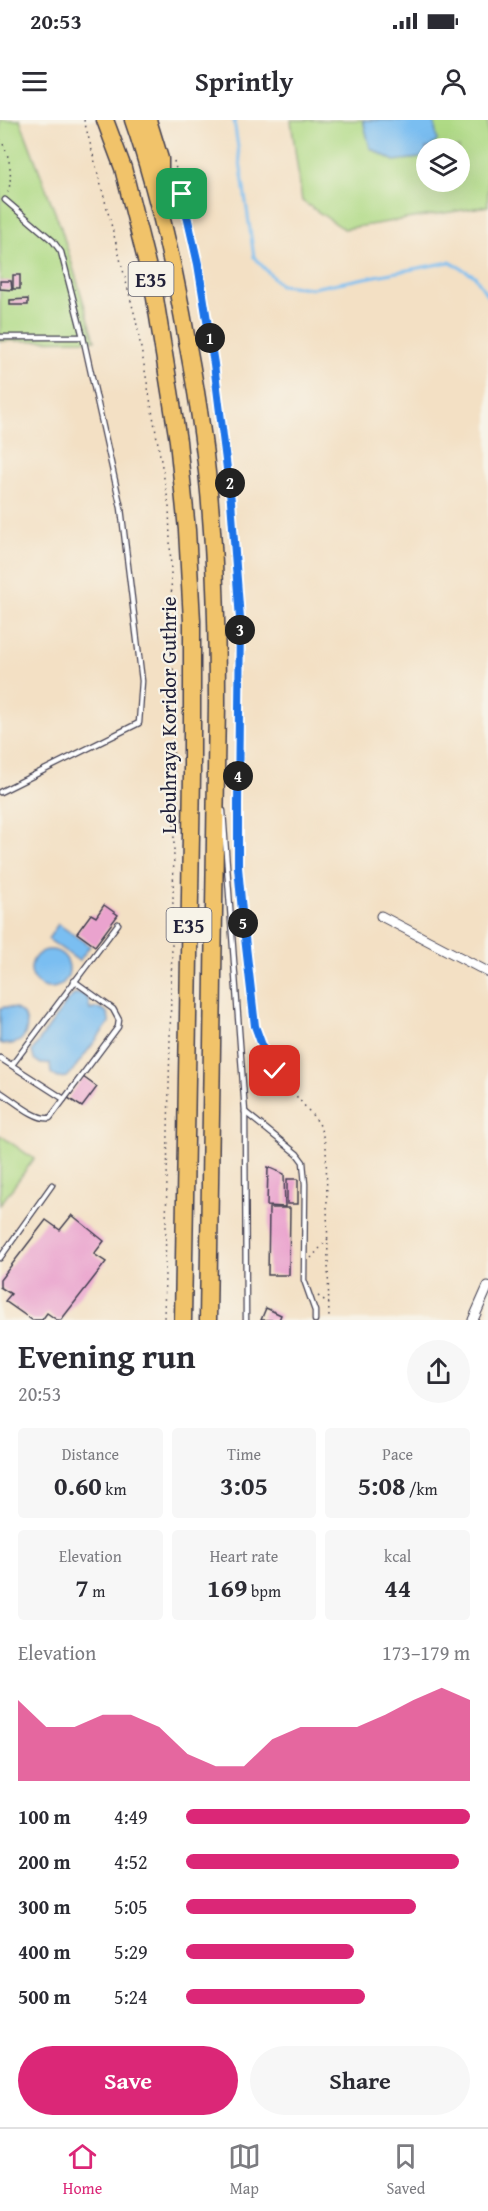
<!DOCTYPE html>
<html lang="en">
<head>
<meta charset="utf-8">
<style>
  body { margin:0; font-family:"Gentium Book Plus",serif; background:#f7f7f7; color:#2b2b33; height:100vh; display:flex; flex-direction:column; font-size:22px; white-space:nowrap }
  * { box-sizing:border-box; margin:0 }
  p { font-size:20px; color:#7c7c81 }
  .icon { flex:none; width:33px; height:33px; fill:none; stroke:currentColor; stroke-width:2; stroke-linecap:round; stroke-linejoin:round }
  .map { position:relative; height:1200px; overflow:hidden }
  .drawer { display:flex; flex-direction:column; background:#fff; flex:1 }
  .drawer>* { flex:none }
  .tools { position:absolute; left:416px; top:18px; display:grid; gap:12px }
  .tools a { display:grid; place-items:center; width:54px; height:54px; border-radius:50%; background:#fff; box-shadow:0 6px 24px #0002; font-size:30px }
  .pin { position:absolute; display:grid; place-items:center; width:51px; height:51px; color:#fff; margin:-26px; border-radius:12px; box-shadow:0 3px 9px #0006 }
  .km { position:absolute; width:30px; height:30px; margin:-15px; border-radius:50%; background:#222; color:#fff; font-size:16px; line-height:30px; text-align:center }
  .round { display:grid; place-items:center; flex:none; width:63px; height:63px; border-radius:32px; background:#f7f7f7 }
  .head { display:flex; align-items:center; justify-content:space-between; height:102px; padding:0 18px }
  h1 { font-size:33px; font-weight:600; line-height:45px }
  .stats { display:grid; grid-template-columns:repeat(3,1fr); gap:9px; height:102px; padding:6px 18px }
  .stats div { display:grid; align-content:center; border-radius:6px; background:#f7f7f7; text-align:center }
  .stats b { font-size:26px; font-weight:600 }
  .stats small { font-size:16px; font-weight:400 }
  .stats p { font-size:16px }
  .chart { height:168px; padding:12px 18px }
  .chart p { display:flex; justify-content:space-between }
  .chart svg { width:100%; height:108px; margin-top:6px; fill:#db2777; opacity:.7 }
  .action { display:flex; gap:12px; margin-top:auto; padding:12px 18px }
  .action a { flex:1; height:69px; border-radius:36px; background:#db2777; color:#fff; font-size:24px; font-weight:600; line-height:69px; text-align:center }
  .action a+a { background:#f7f7f7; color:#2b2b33 }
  ul { padding:0 18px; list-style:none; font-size:20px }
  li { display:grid; grid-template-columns:96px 72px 1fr; align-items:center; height:45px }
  li i { height:15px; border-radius:8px; background:#db2777 }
  .status { display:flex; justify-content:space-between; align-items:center; height:42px; padding:0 30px; background:#fff; direction:ltr }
  .status svg { height:16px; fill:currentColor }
  header { display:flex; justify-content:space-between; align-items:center; height:78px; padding:0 18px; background:#fff; font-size:27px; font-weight:600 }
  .menu { display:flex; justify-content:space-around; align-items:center; height:84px; border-top:2px solid #e1e1e2; background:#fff; font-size:16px; color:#7c7c81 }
  .menu a { display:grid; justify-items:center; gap:3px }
  .menu .current { color:#db2777 }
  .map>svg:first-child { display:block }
  .green { fill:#afda85; stroke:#687e60; stroke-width:1.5; fill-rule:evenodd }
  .water { fill:#7abef1; stroke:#4e7096; stroke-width:1.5 }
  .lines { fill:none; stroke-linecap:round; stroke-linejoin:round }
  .stream { stroke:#7abef1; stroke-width:3 }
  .building { fill:#eaa3ce }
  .lane-casing { stroke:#413e50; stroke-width:7 }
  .street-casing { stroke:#413e50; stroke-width:11 }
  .highway-casing { stroke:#413e50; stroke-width:19 }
  .path { stroke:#413e50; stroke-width:1.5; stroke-dasharray:1.5 4.5; stroke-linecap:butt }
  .lane { stroke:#fff; stroke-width:4.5 }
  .street { stroke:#fff; stroke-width:9 }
  .highway { stroke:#f1c36a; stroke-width:16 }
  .route-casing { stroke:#fff; stroke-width:12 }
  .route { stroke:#1a73e8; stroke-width:8 }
  .labels { text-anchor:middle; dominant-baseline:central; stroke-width:4.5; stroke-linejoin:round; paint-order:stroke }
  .shield { fill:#f7f3e8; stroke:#62616f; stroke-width:1.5 }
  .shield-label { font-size:20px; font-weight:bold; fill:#22223b }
  .street-label { font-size:21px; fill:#22223b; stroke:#f7f3e8 }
</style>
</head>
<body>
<div class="status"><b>20:53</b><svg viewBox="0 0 49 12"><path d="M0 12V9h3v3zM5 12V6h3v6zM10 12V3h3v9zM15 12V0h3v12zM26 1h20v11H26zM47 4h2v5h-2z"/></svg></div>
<header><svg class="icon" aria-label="menu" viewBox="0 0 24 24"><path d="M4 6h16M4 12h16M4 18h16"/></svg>Sprintly<svg class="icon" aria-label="person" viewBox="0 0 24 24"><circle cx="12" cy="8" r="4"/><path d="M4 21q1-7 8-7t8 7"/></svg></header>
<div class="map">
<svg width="488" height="1200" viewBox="0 0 488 1200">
  <rect width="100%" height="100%" fill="#f7f3e8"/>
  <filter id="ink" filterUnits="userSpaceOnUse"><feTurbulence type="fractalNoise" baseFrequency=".0167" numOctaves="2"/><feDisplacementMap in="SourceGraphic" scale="12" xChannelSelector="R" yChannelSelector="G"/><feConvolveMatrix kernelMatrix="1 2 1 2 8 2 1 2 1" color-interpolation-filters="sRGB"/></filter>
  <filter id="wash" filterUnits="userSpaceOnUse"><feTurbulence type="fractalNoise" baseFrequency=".008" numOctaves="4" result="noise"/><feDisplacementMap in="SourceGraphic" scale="24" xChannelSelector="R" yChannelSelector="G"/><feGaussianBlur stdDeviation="1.35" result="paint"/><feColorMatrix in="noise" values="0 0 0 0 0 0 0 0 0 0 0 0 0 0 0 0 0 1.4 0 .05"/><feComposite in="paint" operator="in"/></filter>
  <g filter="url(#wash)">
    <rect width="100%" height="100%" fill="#f3e0c4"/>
    <!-- green -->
    <g class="green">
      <polygon points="0,0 20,0 61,108 95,220 0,221"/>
      <path d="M291,0H488V86L344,109L302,81ZM426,28H459V62H426Z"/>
      <polygon points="0,1015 34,1039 0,1085"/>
    </g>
    <!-- water -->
    <g class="water">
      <polygon points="363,0 434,0 437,21 429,28 426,28 426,32 420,38 394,41 370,28"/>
      <polygon points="58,804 90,826 79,841 48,819"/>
      <circle cx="50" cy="849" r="19"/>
      <path d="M75,874H82L88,879L90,890C101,885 110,891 109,903L70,954L67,957L58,958L51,953L50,943L41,944L34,939L32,931L68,880Z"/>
      <path d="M5,887C38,887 31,933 0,923V888Z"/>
    </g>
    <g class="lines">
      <!-- stream -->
      <polyline class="stream" points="234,0 254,137 280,165 312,168 450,142 475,156 488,177"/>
    </g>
    <g id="blocks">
      <!-- building -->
      <g class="building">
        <rect x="13" y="155" width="7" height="14"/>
        <polygon points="0,161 11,161 12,170 0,169"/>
        <polygon points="28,179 28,185 10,185 10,180"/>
        <polygon points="104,785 118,795 95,826 77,813 91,794 96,797"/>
        <polygon points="83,957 97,967 82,987 68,978"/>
        <polygon points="268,1047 284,1054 285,1087 267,1086"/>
        <rect x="287" y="1059" width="11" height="25"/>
        <polygon points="269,1088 290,1088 289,1155 268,1155"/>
        <polygon points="72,1095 104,1121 94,1134 106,1142 61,1200 57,1200 47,1193 42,1200 32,1200 5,1181 11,1174 0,1167 0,1160 46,1100 60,1110"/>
        <polygon points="266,1188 281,1195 279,1200 261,1200"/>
      </g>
    </g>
  </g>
  <g filter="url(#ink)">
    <use href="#blocks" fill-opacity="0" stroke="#413e50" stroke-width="1.5"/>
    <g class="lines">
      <defs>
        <g id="lane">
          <polyline points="5,80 53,121 61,132 83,217"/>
          <polyline points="0,217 83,217 121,388 142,561 139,603 0,672"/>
          <polyline points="223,691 245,992 246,1200"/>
          <polyline points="0,938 64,979"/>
          <polyline points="12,945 118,804"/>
          <path d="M0,972C12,979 36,1001 50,998L118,907L119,900L113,889L74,861"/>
          <polyline points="245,992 297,1034 303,1042 305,1064 304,1160 315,1191 315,1200"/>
          <polyline points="0,1138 52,1065"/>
        </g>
        <g id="street">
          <polyline points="381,796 488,852"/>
          <polyline points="473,1200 488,1166"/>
        </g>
        <g id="highway">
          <polyline points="105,0 123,48 154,172 178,321 187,410 192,501 192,654 183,1200"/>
          <path d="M133,0C158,72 174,146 187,221C198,279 207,338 211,397C216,459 217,521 217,583L208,1200"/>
          <polyline points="148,0 160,39 160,66"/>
        </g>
      </defs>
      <!-- lane casing -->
      <use href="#lane" class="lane-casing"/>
      <!-- street casing -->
      <use href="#street" class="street-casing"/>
      <!-- highway casing -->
      <use href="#highway" class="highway-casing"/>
      <!-- path -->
      <g class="path">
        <polyline points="84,0 136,200 169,386 173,522 174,730 164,1200"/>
        <path d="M0,19C10,34 13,55 8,73"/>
        <path d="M174,41C211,190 234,345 240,498C244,581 235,665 239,748C241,801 249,853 255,906L263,928L275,951L319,1003L326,1026L329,1200"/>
        <polyline points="311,1138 328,1119"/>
        <polyline points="318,1176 329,1183"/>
      </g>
      <!-- lane -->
      <use href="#lane" class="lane"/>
      <!-- street -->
      <use href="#street" class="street"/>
      <!-- highway -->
      <use href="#highway" class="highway"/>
    </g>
  </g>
  <g class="lines" filter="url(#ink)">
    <defs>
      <polyline id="route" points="182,74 198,144 214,244 231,381 240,499 238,685 238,747 242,791 255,906 263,928 275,951"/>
    </defs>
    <!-- route casing -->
    <use href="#route" class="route-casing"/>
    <!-- route -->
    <use href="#route" class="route"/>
  </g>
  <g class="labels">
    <!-- shield labels -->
    <g class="shield">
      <rect x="128.5" y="142" width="45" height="34" rx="4.5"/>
      <rect x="166.5" y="788" width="45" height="34" rx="4.5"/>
    </g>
    <g class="shield-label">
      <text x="151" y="159">E35</text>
      <text x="189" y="805">E35</text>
    </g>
    <!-- street labels -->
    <g class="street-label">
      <text transform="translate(168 595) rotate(-90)">Lebuhraya Koridor Guthrie</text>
    </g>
  </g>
</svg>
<div class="tools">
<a><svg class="icon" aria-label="layers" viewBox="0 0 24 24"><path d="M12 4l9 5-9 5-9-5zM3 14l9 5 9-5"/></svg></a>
</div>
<div class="pin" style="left:182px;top:74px;background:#1e9e55"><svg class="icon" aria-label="arrive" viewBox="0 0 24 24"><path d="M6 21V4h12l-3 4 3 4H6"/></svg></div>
<div class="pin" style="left:275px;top:951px;background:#d93025"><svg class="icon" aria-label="check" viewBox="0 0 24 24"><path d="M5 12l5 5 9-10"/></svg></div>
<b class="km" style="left:210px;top:218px">1</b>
<b class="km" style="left:230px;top:363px">2</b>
<b class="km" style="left:240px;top:510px">3</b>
<b class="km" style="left:238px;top:656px">4</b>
<b class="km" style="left:243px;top:803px">5</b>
</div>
<section class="drawer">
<div class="head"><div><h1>Evening run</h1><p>20:53</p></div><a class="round"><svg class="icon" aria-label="share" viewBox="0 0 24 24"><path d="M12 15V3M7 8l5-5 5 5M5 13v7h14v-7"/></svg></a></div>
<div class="stats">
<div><p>Distance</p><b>0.60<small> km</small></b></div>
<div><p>Time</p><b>3:05</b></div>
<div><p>Pace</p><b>5:08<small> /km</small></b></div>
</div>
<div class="stats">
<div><p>Elevation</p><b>7<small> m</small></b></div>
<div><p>Heart rate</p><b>169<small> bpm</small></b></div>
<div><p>kcal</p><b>44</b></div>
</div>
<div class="chart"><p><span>Elevation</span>173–179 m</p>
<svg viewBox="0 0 160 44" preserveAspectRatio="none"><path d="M0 44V11L10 22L20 22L30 17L40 17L50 22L60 33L70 38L80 38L90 27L100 22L110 22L120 22L130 17L140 11L150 6L160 11V44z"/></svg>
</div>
<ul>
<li><b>100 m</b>4:49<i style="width:100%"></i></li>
<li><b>200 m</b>4:52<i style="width:96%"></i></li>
<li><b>300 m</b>5:05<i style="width:81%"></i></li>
<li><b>400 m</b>5:29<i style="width:59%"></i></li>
<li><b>500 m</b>5:24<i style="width:63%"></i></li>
</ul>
<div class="action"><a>Save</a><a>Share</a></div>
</section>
<nav class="menu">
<a class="current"><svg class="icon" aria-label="home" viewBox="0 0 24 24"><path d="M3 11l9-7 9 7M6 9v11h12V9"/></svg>Home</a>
<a><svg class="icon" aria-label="map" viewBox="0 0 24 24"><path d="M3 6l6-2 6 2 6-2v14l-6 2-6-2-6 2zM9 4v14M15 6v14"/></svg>Map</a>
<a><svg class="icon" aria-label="saved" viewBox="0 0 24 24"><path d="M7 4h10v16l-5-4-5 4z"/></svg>Saved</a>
</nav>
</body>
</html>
